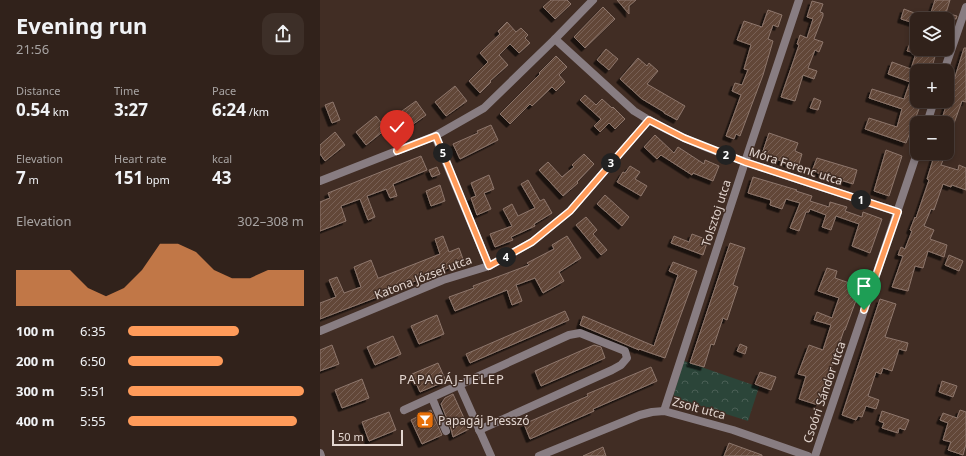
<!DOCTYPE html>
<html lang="en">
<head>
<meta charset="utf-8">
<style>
  body { margin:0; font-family:"Noto Sans",sans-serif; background:#3d2f28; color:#f1f3f6; height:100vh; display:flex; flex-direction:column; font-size:15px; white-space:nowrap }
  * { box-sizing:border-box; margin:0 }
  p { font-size:13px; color:#a8a4a3 }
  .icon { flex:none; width:22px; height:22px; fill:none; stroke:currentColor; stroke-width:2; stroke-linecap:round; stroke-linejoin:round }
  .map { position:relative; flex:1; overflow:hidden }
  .side { display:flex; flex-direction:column; background:#31221b; width:320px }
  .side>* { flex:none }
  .tools { position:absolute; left:590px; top:12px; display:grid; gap:8px }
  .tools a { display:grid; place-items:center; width:44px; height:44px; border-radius:8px; background:#31221b; box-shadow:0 2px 6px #0003,0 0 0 1px #4c3f3a; font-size:20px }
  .scale { position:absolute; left:12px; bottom:10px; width:71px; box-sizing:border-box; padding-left:4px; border:2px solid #e3d6d0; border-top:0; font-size:11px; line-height:14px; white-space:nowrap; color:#e3d6d0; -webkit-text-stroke:3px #412d24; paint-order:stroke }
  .pin { position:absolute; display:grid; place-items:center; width:34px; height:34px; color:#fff; margin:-41px -17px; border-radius:50% 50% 50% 0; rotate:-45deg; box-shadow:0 0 4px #0007 }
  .pin .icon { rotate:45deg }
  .km { position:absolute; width:20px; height:20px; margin:-10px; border-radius:50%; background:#222; color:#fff; font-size:11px; line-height:20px; text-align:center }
  .round { display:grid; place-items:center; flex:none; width:42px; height:42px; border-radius:12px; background:#3d2f28 }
  .head { display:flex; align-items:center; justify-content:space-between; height:68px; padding:0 16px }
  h1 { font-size:22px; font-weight:700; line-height:30px }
  .metrics { display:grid; grid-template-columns:repeat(3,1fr); gap:6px; height:68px; padding:4px 16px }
  .metrics div { display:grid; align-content:center }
  .metrics b { font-size:17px; font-weight:700 }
  .metrics small { font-size:11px; font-weight:400 }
  .metrics p { font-size:11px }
  .chart { height:112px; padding:8px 16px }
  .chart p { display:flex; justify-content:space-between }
  .chart svg { width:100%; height:72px; margin-top:4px; fill:#ff9b5a; opacity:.7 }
  ul { padding:0 16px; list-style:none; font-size:13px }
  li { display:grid; grid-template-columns:64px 48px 1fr; align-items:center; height:30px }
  li i { height:10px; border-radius:5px; background:#ff9b5a }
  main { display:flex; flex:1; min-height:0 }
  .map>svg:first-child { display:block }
  .forest { fill:url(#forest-crowns) }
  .building { fill:url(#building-hatch); stroke:#8e776c; filter:url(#shadow) }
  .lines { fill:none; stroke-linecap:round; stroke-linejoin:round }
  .minor { stroke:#887d82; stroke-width:8 }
  .route-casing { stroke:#fff; stroke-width:8 }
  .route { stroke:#ff9b5a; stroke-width:5 }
  .labels { text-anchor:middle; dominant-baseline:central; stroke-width:3; stroke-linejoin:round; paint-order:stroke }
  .street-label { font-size:12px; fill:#e3d6d0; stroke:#412d24 }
  .poi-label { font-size:12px; fill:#e3d6d0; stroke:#412d24; text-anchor:start }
  .neighbourhood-label { font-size:13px; letter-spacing:1px; fill:#e3d6d0; stroke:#412d24 }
</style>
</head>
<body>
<main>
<section class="side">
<div class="head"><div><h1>Evening run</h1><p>21:56</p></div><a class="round"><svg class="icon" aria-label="share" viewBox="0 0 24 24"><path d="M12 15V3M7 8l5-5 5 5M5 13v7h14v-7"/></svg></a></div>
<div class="metrics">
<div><p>Distance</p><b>0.54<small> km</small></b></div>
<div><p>Time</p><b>3:27</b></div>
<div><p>Pace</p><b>6:24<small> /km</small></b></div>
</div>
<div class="metrics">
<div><p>Elevation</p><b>7<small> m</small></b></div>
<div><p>Heart rate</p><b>151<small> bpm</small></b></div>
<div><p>kcal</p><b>43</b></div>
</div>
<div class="chart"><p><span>Elevation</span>302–308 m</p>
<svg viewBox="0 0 160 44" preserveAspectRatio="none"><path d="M0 44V22L10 22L20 22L30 22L40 33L50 38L60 33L70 22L80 6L90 6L100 11L110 22L120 27L130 27L140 22L150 22L160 22V44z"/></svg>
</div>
<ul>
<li><b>100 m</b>6:35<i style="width:63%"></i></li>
<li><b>200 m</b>6:50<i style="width:54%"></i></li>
<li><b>300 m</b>5:51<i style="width:100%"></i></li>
<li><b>400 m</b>5:55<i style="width:96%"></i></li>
</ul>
</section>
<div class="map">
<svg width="646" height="456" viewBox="0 0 646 456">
  <defs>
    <pattern id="forest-crowns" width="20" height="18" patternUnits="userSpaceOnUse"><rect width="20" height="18" fill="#2b4539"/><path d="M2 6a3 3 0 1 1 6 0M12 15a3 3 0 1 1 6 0" fill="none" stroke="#4a5f55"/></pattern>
    <pattern id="building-hatch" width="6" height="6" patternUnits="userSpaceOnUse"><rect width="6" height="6" fill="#624638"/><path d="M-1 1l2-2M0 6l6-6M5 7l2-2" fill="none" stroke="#786054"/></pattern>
    <filter id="shadow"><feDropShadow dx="-3.5" dy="3.5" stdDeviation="0" flood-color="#0009"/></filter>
  </defs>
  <rect width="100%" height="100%" fill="#412d24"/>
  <!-- forest -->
  <polygon class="forest" points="364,361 439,387 428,421 353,397"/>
  <!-- building -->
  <g class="building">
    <polygon points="231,0 247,0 251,4 235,19 223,7"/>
    <polygon points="297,0 316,0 309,6 309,14"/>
    <polygon points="615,0 630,0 626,13 637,16 636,19 609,19"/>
    <polygon points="492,1 503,4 500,12 503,13 503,16 494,39 503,42 499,52 495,50 488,68 497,71 494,79 483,75 475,101 461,97 479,45 477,44 480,35 487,38 493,19 487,17"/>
    <polygon points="283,7 295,19 265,48 254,37"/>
    <polygon points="584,9 597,14 597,24 581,19"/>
    <polygon points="448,10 462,15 458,27 453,25 448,39 453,41 443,75 420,136 416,134 414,139 406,136 421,95 412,91 415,83 422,85 428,70 424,69 431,45 417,40 424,21 442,27"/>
    <polygon points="187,22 196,32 201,28 208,35 205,38 210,43 199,53 190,44 179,55 188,65 170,81 171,82 160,93 149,81 168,62 160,53 180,34 178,31"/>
    <polygon points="590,43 597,46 597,49 617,49 611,71 597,71 597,101 602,101 586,143 545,129 549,118 577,127 582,109 549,98 552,89 584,99 590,82 568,74 572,62 591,69 596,53 587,51"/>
    <polygon points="644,48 646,48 646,102 642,101 628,140 627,140 627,123 621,122"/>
    <polygon points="286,49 298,59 289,70 277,60"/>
    <polygon points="236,56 247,67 239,75 245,82 236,91 232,87 212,106 210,104 190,124 180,114 220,74 219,73"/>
    <polygon points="318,58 327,66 329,63 338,71 327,84 365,106 357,120 344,113 344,112 322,99 300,79"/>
    <polygon points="135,86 147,101 126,116 115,102"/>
    <polygon points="265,95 276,105 282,99 292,108 293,107 305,119 295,129 289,123 280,132 274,126 281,119 260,100"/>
    <polygon points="494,98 501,101 498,110 490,108"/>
    <polygon points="96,101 106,115 85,130 75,116"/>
    <polygon points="13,102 20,120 12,123 5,105"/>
    <polygon points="56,116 66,129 46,145 36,132"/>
    <polygon points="171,125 178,140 140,159 133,144 158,133 157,131"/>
    <polygon points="15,132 25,145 5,161 0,154 0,145"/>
    <polygon points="449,133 478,143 475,151 482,154 478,167 442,154"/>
    <polygon points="335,135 354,153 358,147 384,164 385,160 399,166 393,181 373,173 372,175 341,155 337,159 324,147"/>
    <polygon points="566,150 582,156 569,196 554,191"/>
    <polygon points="615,153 626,153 621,165 638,170 639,165 646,168 646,190 632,185 631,187 623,184 614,210 611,209 604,226 614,230 610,239 627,245 624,257 608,251 603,268 595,266 588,291 572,287 583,256 578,255 581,247 585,249 592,231 590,230 595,217 596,218 609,180 607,179"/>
    <polygon points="264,154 274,164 257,182 258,183 243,196 219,170 228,162 242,177 254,167 252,165"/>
    <polygon points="101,156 107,170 73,184 77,196 70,198 66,189 47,196 55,217 48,220 40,199 21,206 26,221 0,231 0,202 10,198 8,193"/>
    <polygon points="497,158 537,170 533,184 492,171"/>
    <polygon points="310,166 320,172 315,179 327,186 321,196 297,182 303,172 305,173"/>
    <polygon points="117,167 120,174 112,177 109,170"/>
    <polygon points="169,175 174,189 164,193 171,209 157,215 151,198 156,196 151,183"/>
    <polygon points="433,177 477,190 476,191 492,196 490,201 509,207 510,202 527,207 525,211 542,217 543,212 562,219 550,253 532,246 539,224 516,216 511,230 502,227 506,215 490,209 489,212 486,212 479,231 470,228 480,203 466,199 462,209 450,205 451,200 428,193"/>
    <polygon points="208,180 220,201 224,199 232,213 214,224 215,226 191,237 193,240 175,247 170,234 192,226 183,209 192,204 198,216 215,208 201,184"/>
    <polygon points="120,185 125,201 111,206 106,191"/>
    <polygon points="285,195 309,217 302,226 277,204"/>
    <polygon points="266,217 277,230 273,234 287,250 281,255 256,225"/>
    <polygon points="372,234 388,240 383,255 351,243 354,236 369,242"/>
    <polygon points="123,236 129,252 139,248 144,262 65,293 65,294 0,319 0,303 16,297 9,280 17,277 24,293 41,287 34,267 51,260 58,278 59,278 120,254 115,239"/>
    <polygon points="247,236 261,258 239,272 244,281 223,293 215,278 196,285 202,301 192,305 187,290 135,311 129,297 154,288 153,286 209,265 207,263 234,249 232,245"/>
    <polygon points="410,243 425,248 413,285 418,287 407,320 403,318 394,345 391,344 384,367 370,363"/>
    <polygon points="629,255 643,261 639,271 625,265"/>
    <polygon points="353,262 377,271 345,358 319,349 319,350 260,325 263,316 334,346 358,275 349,271"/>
    <polygon points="507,268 517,271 515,278 541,287 525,330 524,330 511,368 513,369 508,384 506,384 498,405 479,399 486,376 478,374 489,345 503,350 511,325 494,320 497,312 512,318 519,298 498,291"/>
    <polygon points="560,299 576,304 565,337 588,343 586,351 579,349 572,371 563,368 561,374 556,372 548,396 559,400 556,409 546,406 542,417 538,416 536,420 522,415"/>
    <polygon points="245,311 249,320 150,363 146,354"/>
    <polygon points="117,315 124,334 99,344 91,326"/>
    <polygon points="73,336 81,354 55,365 47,347"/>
    <polygon points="420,344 427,347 425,354 417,351"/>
    <polygon points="12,345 19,364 0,371 0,350"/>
    <polygon points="274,345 281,347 285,358 221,386 215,371"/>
    <polygon points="118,363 126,381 100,392 92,374"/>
    <polygon points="331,367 337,381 273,409 274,411 210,439 204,424 268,396 267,394"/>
    <polygon points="440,372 456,377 451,390 435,384"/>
    <polygon points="42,379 49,398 22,408 15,390"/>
    <polygon points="622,381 637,386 633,397 619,392"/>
    <polygon points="133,394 149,429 133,437 131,429 121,404 125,398"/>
    <polygon points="111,410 122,435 102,444 91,420"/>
    <polygon points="640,410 646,412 646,444 643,455 628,450 631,442 623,440 628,423 620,420 623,413 637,418"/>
    <polygon points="562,411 589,420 585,430 579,428 578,433 562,428 564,423 559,421"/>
    <polygon points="69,412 76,430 49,441 42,422"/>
    <polygon points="409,443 442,455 442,456 404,456"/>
    <polygon points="283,447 286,456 263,456"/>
  </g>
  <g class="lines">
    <!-- minor -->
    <g class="minor">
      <path d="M235,39L314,111C359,140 412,158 462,174C500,187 539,199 578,212"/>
      <polyline points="624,71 646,7"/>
      <polyline points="607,123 614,101"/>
      <polyline points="115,136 169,266"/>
      <polyline points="0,181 115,136 164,108 235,39 273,0"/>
      <polyline points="0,331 123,280 169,266 212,242 250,211 329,120"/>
      <polyline points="139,384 171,456"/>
      <polyline points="112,398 126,431"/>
      <polyline points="84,410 249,335 260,333 305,351 307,358 301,365 292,370 159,430"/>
      <polyline points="344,411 425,162 479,0"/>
      <polyline points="0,453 1,456"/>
      <polyline points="219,456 320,415 332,412 344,411 413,430 488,456"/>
      <polyline points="495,456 597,153"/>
    </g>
  </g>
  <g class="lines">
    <defs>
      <polyline id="route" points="77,151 116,136 169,266 212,242 250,211 329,120 364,138 425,162 578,212 544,310"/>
    </defs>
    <!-- route casing -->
    <use href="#route" class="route-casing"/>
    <!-- route -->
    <use href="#route" class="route"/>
  </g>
  <!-- icons -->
  <defs>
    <symbol id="bar-square" viewBox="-11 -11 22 22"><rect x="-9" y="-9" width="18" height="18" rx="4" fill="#e8710a" stroke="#412d24"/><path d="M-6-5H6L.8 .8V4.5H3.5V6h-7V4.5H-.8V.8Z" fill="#fff"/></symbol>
  </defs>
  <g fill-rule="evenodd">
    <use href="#bar-square" x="95" y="410" width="20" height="20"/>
  </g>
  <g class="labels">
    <!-- street labels -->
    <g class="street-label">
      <text transform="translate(476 166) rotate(18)">Móra Ferenc utca</text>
      <text transform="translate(396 213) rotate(-72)">Tolsztoj utca</text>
      <text transform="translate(103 277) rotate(-21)">Katona József utca</text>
      <text transform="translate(504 392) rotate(-71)">Csoóri Sándor utca</text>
      <text transform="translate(379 408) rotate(15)">Zsolt utca</text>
    </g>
    <!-- poi labels -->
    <g class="poi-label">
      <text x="118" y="420">Papagáj Presszó</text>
    </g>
    <!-- neighbourhood labels -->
    <g class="neighbourhood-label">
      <text x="132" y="379">PAPAGÁJ-TELEP</text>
    </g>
  </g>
</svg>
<div class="tools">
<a><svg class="icon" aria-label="layers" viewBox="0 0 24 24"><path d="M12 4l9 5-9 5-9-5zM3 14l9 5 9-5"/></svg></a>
<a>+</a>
<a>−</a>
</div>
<div class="scale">50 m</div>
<div class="pin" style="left:544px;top:310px;background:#1e9e55"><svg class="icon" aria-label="arrive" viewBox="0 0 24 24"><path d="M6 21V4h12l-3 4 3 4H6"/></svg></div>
<div class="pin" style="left:77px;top:151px;background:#d93025"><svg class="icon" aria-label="check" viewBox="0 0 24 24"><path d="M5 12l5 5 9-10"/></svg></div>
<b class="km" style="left:541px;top:200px">1</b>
<b class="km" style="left:406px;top:155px">2</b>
<b class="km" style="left:291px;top:163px">3</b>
<b class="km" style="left:186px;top:257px">4</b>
<b class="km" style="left:123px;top:153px">5</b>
</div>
</main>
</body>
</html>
